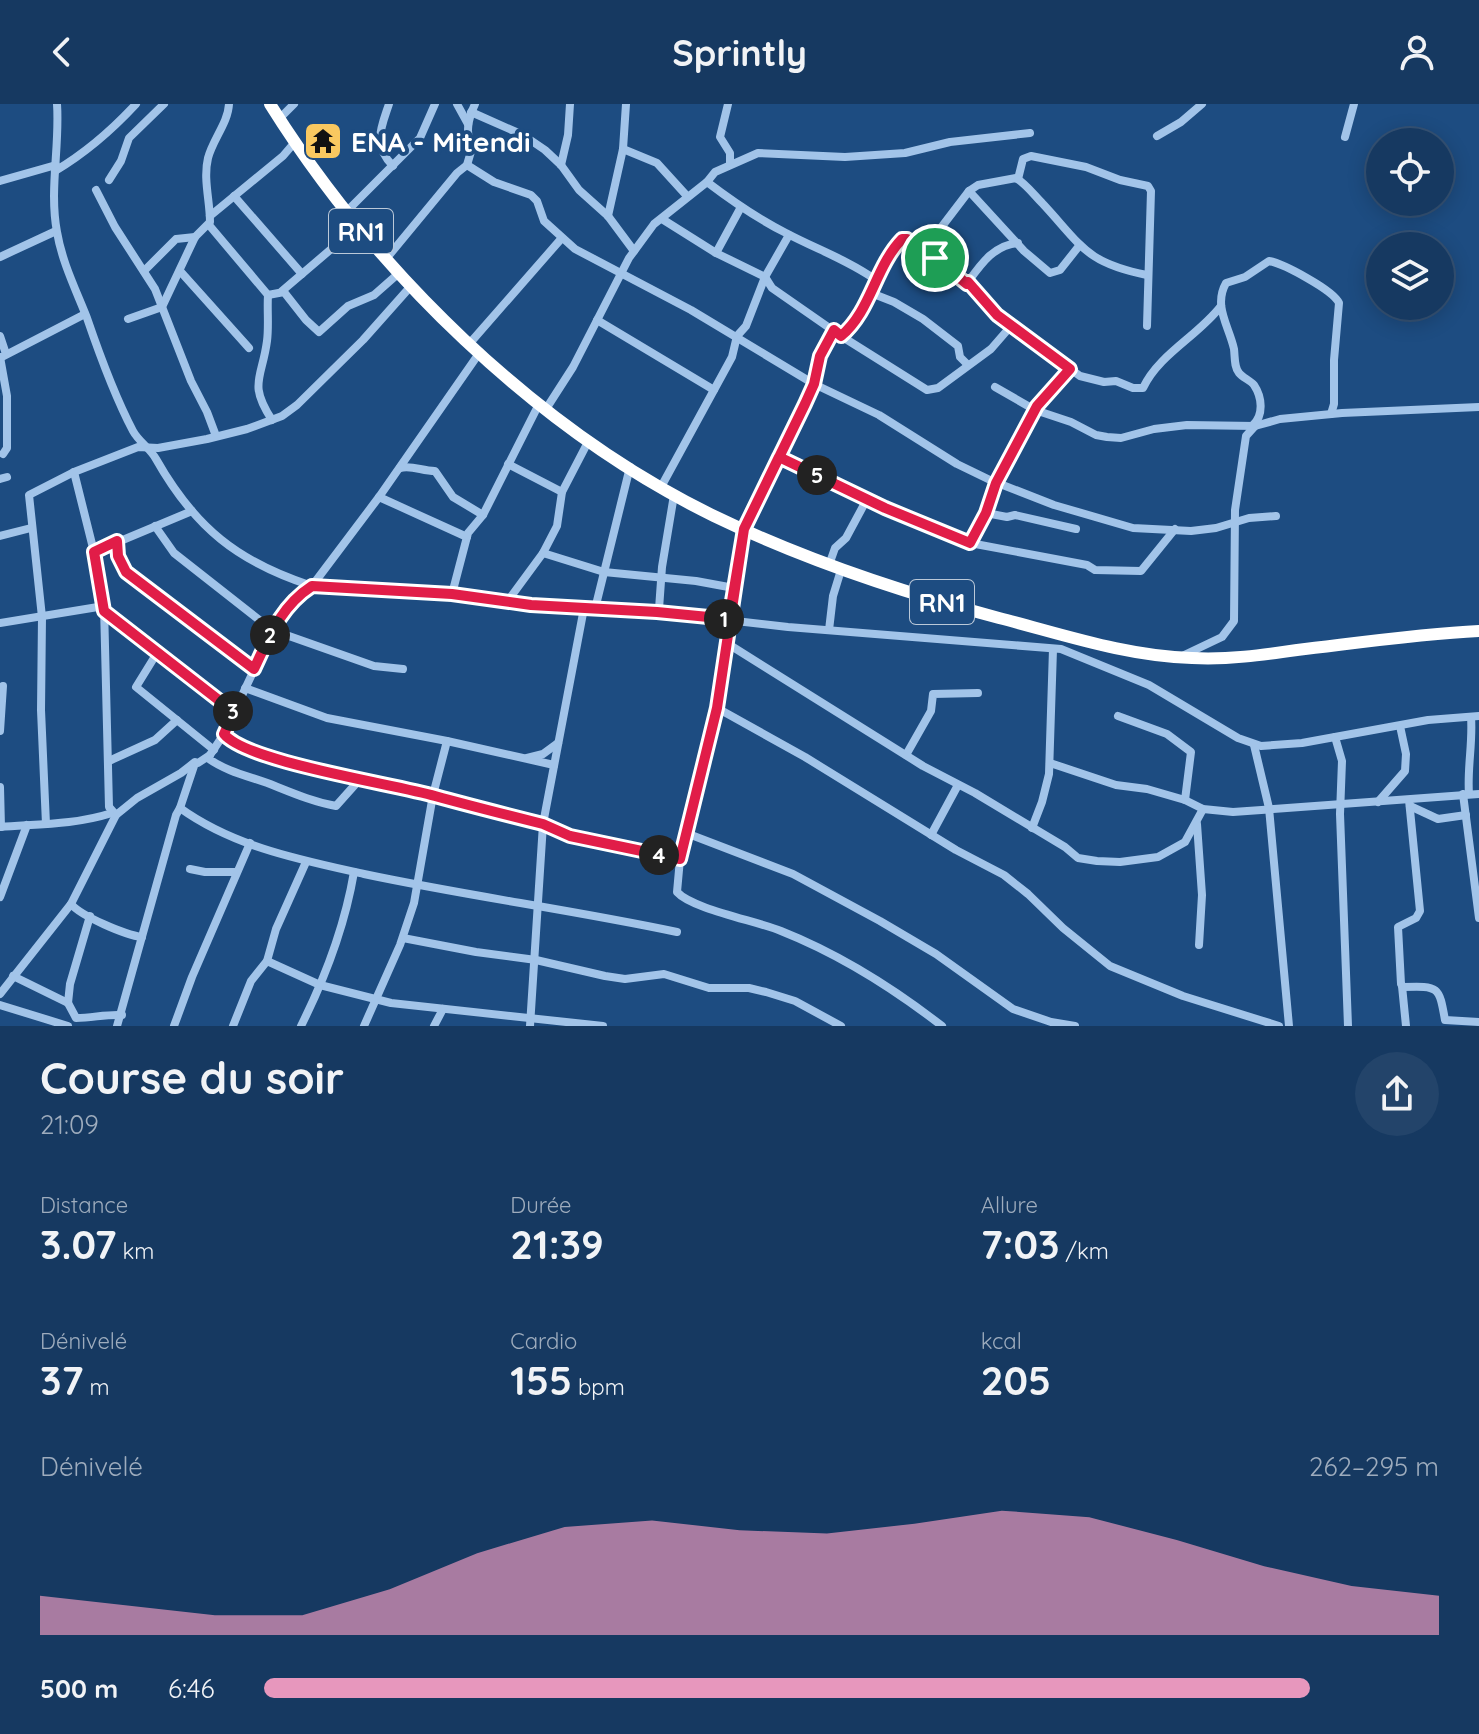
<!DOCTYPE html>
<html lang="fr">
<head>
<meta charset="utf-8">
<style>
  body { margin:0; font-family:Quicksand,sans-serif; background:#23446a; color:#f1f3f6; height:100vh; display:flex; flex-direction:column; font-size:30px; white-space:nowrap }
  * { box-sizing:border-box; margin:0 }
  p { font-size:26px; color:#9eacbd }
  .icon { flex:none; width:44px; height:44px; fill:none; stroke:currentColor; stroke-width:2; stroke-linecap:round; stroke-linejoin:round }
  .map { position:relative; height:922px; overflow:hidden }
  .sheet { display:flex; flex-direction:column; background:#163961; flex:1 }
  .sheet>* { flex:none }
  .fabs { position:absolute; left:1366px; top:24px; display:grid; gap:16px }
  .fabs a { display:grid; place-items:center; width:88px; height:88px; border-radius:50%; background:#163961; box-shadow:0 4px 20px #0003,0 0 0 2px #355376; font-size:40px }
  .pin { position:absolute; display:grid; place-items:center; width:68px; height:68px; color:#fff; margin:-34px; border:4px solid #fff; border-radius:50%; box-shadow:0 2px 8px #0007 }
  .km { position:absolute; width:40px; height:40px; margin:-20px; border-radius:50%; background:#222; color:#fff; font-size:22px; line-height:40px; text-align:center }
  .round { display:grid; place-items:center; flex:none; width:84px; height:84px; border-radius:42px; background:#23446a }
  .overview { display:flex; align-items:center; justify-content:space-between; height:136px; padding:0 40px }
  h1 { font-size:44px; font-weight:800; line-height:60px }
  .metrics { display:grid; grid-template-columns:repeat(3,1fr); gap:12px; height:136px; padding:8px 40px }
  .metrics div { display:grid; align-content:center }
  .metrics b { font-size:40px; font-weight:800 }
  .metrics small { font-size:22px; font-weight:400 }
  .metrics p { font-size:22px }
  .chart { height:224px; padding:16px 40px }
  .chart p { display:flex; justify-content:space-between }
  .chart svg { width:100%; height:144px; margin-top:8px; fill:#e797bd; opacity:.7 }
  ul { padding:0 40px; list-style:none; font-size:26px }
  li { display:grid; grid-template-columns:128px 96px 1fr; align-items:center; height:60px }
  li i { height:20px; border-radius:10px; background:#e797bd }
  header { display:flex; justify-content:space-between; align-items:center; height:104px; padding:0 40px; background:#163961; font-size:36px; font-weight:800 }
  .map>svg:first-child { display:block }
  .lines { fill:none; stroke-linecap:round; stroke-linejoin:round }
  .minor { stroke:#a2c4e9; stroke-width:8 }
  .highway { stroke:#fff; stroke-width:12 }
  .route-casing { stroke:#fff; stroke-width:16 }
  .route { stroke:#e11d48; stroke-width:10 }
  .labels { text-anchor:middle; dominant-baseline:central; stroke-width:8; stroke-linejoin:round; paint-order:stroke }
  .shield { fill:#1d4c81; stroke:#bbc9d9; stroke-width:2 }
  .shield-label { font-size:26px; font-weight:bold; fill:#fff }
  .poi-label { font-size:28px; font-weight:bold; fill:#fff; stroke:#1d4c81; text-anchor:start }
</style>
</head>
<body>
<header><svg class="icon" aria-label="back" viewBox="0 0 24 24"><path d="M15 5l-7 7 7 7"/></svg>Sprintly<svg class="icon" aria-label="person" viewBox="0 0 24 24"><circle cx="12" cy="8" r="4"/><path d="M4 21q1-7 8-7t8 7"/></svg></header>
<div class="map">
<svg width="1479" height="922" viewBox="0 0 1479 922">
  <rect width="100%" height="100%" fill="#1d4c81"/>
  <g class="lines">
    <!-- minor -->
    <g class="minor">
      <path d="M57,0C60,42 49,86 57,128C62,158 76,186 87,214C100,252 114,291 133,327C139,338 150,344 156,355C195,424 238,458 312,482L379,393L480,248"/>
      <path d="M389,0C381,24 372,41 393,62"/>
      <polyline points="457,0 468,20"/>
      <polyline points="728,0 720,33 730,49 730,59"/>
      <polyline points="471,8 523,31 545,46 561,61 579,86 608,112 634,147"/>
      <polyline points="279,15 294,0"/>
      <polyline points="1157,32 1181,18 1202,0"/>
      <polyline points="1345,33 1354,0"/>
      <polyline points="623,45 657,59 687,92"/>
      <polyline points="467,61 494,78 531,91 537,97 544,117 575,145 691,206 814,280 879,311 957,360 990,376 1054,401 1133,424 1191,427 1216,424 1249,414 1276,412"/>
      <polyline points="561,61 568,31 570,0"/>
      <path d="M55,67C87,48 111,27 136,0"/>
      <polyline points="1018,75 1023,55 1031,52 1086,63 1120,76 1148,82 1151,87 1147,222"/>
      <polyline points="109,76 121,57 129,34 164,0"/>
      <polyline points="0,77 56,61"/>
      <path d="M707,78C732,97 758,115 786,129C816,145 848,156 876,176"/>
      <polyline points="96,86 115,123 155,185 191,277 207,308 216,332"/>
      <polyline points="969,87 1024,147 1050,169 1060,166 1079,142"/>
      <polyline points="234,92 302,170"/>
      <polyline points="346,108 420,34 435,0"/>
      <polyline points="210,112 283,52 295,38"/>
      <polyline points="608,112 623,45 626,0"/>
      <polyline points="662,115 716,149 765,173 772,184 841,232 927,286 938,284 991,245 1011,222"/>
      <polyline points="209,121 268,191 284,188 306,216 319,228 348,202 374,191 399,169"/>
      <path d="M924,146L969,87L978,81L1016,74C1026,80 1034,91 1043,100C1082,142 1086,159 1147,171"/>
      <polyline points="716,149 741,103"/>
      <polyline points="0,153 56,127"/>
      <path d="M386,155L457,69L467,61L472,44C465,29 468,15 475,0"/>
      <polyline points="144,167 176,135 195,133"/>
      <polyline points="180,167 249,244"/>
      <path d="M968,178C981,160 994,141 1018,139"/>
      <polyline points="282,187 357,123"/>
      <polyline points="871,189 894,198 923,215 958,242 960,253 967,260"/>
      <path d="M268,191C267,206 269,222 267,237C262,275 248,279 272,316"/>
      <path d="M128,215L162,203L195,133L210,118C210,97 203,75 208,54C213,35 228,19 229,0"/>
      <polyline points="597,216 714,286"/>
      <path d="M834,226L820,252L814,280L805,300L744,425L717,604L680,755L677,788C692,805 757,817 781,827C839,850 893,884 942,922"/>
      <polyline points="0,232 6,250"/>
      <path d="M841,232L861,209L876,176L899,138L905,135L968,178L997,211L1080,272L1104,278L1116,277L1133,284H1143C1159,250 1198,232 1221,202"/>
      <polyline points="470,239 561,135"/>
      <polyline points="0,253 7,292 7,344 3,350"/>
      <polyline points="0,254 85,210"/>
      <polyline points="995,283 1035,306 1071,318 1096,331 1107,333 1121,334 1154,325 1187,321 1255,322"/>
      <polyline points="546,305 573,263 629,154 654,120 707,78 715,68 758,49 845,53 905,49 950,38 1030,29"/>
      <path d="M1253,321C1264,311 1262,293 1254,281C1250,276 1243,274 1239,269C1234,263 1235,253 1234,245C1229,222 1213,202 1226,179L1245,173L1269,157C1284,160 1333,186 1339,199L1334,256V300L1331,310"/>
      <polyline points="779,353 885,404 970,439 1087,461 1095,466 1141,467 1175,425"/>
      <polyline points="508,360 562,388"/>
      <path d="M400,364C412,361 422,367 435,367L453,393L483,411"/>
      <polyline points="74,368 94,448 104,502 109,703 116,711"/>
      <polyline points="0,375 7,373"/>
      <polyline points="661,383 732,253 737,232 746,222 765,173 789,131"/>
      <polyline points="379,393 467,433"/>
      <polyline points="986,409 1007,413 1015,411 1076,425"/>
      <polyline points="155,422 174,449 272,526 374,562 403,565"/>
      <polyline points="0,432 31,424"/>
      <polyline points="117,437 118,452 126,468 254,565"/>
      <polyline points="970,439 986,409 996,379 1037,302 1070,265"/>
      <polyline points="94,448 192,407"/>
      <polyline points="543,449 604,468 696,477 734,484"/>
      <polyline points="829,461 835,444 846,434 867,395"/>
      <polyline points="452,490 468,429 483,411 539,300"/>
      <polyline points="507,498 543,449 557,422 562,388 589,336"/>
      <polyline points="595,505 630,363"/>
      <polyline points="104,507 234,608"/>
      <polyline points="657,508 788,523 1061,545 1149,581 1238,634 1261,642 1302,639 1428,616 1479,612"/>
      <polyline points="0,519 104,502"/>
      <polyline points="829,526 833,492 841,466"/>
      <polyline points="725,538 923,662 975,689 1065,743 1078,754 1097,757 1120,758 1158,753 1185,738 1203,705"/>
      <polyline points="157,549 136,583 214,646"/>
      <polyline points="1180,553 1222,533 1234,517 1235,406 1246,332 1255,322 1280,315 1342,309 1479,303"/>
      <polyline points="245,584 327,614 447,637 554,661"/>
      <polyline points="717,604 805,653 956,746 1004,771 1028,790 1063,824 1110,862 1183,892 1279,922"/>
      <polyline points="1118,612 1167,630 1191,648 1185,696"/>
      <polyline points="0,627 3,582"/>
      <path d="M224,630C247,658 394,680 435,692C471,702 507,711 543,720L570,732L680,755"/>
      <polyline points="1335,633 1342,657 1340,710 1348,922"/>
      <polyline points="1254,641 1269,704 1289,922"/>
      <path d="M210,651L209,655C229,669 253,673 275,682C295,690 314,698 336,702L361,674"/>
      <polyline points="906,651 931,607 933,590 978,589"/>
      <polyline points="527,654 543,650 558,639"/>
      <polyline points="109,657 155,636 177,616"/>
      <polyline points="1050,659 1116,681 1147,685 1185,696 1203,705 1233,708 1479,690"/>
      <polyline points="0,683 1,723"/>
      <polyline points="1463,690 1479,814"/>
      <path d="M1469,690C1467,664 1473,639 1471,613"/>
      <path d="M1409,696L1420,807L1416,814L1398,823L1401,880L1403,883C1439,882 1439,882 1445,916L1479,918"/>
      <polyline points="1378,698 1405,667 1406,650 1400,622"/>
      <polyline points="1410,702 1438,715 1466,711"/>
      <path d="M180,704C234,743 301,756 364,770C468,792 573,806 677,828"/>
      <polyline points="46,720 41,606 42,513 29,391 74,368 138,343 158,344 207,335 247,325 282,312 297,301 363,236 411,182"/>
      <polyline points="1197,720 1202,791 1199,841"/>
      <path d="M0,723C38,720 74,721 112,709"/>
      <polyline points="1032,724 1042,698 1049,670 1053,545"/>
      <polyline points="686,729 793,770 880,817 936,850 1013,905 1051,918 1075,922"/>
      <polyline points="931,731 958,681"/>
      <polyline points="190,765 205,768 236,768"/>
      <polyline points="0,793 27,721"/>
      <path d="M71,800C81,812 125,831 142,833"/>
      <polyline points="403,834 476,848 536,856 605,872 625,875 664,870 709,884 749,884 766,888 795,897 841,922"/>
      <polyline points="267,857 320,881 391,899 603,922"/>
      <path d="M13,872L68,899L76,914C93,914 105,910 122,911"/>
      <polyline points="1402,882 1406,922"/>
      <polyline points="0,890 71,800 116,711 137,694 181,669 195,658 198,659 210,651 224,630 275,521 290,500 312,482 452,490 563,504 655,508 659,505 662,463 674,391"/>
      <polyline points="68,899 70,880 90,812"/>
      <polyline points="0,901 68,922"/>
      <polyline points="117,922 176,711 180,704 195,659"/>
      <polyline points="174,922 192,873 250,739"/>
      <polyline points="233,922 251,877 267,857 276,825 306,758"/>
      <path d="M301,922C325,874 345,821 354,768"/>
      <polyline points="364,922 400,841 414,799 433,691 447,637"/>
      <polyline points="434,922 443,905"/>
      <polyline points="530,922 543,720 584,504"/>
    </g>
    <!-- highway -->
    <path class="highway" d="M270,0C374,166 537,326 714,412C805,456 901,488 999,514C1062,530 1125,552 1192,554C1227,556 1262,551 1297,546C1357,539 1418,530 1479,527"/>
  </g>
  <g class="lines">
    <defs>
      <path id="route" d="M935,154L907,135H902C875,163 871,207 841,232L834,226L820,252L814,280L805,300L744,425L729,515L657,508L531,501L452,490L312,482C281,502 269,533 254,565L126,468L118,452L117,437L94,448L104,507L234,608L224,630C246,658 394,680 435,692C471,702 507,711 543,720L570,732L680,755L717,604L744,425L779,353L885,404L970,439L986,409L996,379L1037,302L1070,265L997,211L968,178L967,180L935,154"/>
    </defs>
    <!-- route casing -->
    <use href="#route" class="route-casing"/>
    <!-- route -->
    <use href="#route" class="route"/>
  </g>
  <!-- icons -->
  <defs>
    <symbol id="temple-square" viewBox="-11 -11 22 22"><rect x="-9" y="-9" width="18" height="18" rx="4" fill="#f9c860" stroke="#1d4c81"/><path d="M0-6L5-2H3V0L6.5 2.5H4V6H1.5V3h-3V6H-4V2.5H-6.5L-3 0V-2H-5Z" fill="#111"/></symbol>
  </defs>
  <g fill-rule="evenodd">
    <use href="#temple-square" x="301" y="15" width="44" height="44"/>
  </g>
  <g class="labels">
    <!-- shield labels -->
    <g class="shield">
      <rect x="329" y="105" width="64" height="44" rx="6"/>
      <rect x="910" y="476" width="64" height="44" rx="6"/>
    </g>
    <g class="shield-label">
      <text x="361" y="127">RN1</text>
      <text x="942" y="498">RN1</text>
    </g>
    <!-- poi labels -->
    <g class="poi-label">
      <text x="351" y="37">ENA - Mitendi</text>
    </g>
  </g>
</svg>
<div class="fabs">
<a><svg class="icon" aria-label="locate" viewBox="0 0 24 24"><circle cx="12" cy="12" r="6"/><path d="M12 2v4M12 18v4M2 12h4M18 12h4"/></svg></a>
<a><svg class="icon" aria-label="layers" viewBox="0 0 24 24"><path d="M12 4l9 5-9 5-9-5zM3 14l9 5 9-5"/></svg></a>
</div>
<div class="pin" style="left:935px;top:154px;background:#1e9e55"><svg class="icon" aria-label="arrive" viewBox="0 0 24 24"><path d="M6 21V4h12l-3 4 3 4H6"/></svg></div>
<b class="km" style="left:724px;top:515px">1</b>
<b class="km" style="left:270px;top:531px">2</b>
<b class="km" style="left:233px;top:607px">3</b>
<b class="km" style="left:659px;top:751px">4</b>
<b class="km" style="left:817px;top:371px">5</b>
</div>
<section class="sheet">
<div class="overview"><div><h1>Course du soir</h1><p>21:09</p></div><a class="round"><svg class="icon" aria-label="share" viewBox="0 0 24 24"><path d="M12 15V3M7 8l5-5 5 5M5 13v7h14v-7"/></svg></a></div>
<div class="metrics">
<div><p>Distance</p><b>3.07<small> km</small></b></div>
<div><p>Durée</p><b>21:39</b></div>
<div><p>Allure</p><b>7:03<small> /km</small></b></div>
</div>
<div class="metrics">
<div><p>Dénivelé</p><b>37<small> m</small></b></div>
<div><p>Cardio</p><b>155<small> bpm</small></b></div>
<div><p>kcal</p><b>205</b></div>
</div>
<div class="chart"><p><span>Dénivelé</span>262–295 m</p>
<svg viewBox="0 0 160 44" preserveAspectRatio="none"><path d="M0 44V32L10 35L20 38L30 38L40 30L50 19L60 11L70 9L80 12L90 13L100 10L110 6L120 8L130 15L140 23L150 29L160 32V44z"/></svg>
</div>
<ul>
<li><b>500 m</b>6:46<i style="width:89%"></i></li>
</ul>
</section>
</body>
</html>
